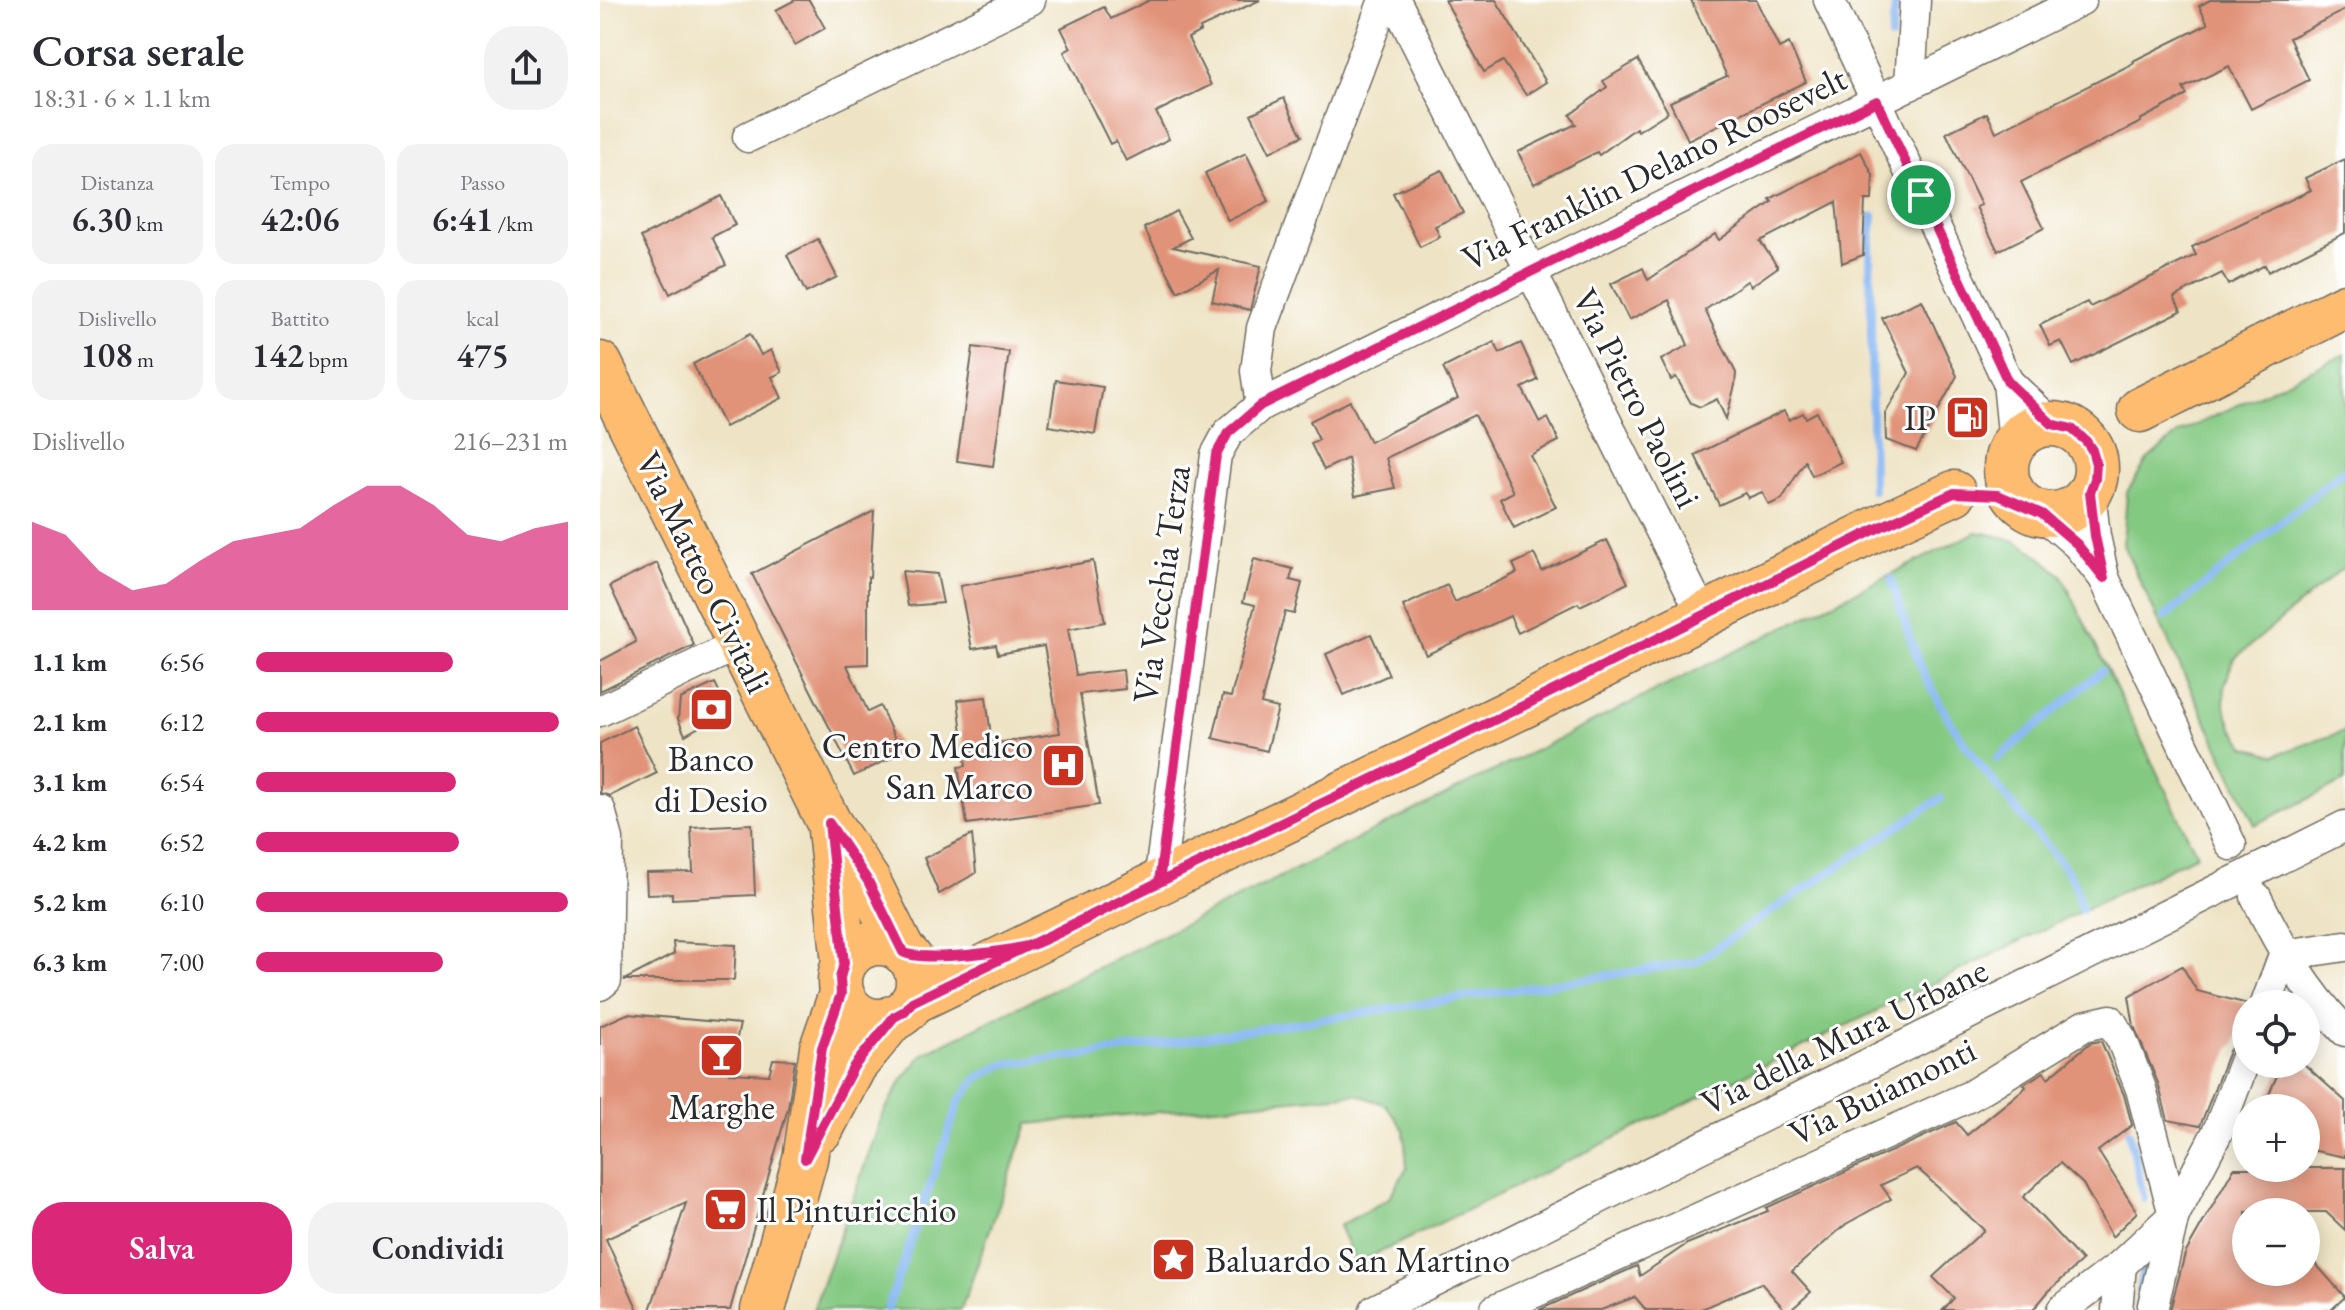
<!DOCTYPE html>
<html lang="it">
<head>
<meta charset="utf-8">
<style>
  body { margin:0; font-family:"EB Garamond",serif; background:#f2f2f3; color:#2b2b33; height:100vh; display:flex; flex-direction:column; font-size:30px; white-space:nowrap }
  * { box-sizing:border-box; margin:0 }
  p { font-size:26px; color:#7c7c81 }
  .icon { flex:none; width:44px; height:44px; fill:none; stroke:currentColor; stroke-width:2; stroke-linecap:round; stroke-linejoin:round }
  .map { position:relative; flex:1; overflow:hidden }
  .sheet { display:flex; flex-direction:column; background:#fff; width:600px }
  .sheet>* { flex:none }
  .fabs { position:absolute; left:1632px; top:990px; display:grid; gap:16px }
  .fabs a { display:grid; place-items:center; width:88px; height:88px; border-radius:50%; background:#fff; box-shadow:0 4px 20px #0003; font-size:40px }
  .pin { position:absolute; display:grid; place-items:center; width:68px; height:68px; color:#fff; margin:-34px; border:4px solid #fff; border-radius:50%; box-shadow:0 2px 8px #0007 }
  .round { display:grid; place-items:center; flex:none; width:84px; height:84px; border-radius:32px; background:#f2f2f3 }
  .summary { display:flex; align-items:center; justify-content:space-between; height:136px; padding:0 32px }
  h1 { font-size:44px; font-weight:600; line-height:60px }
  .figures { display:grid; grid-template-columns:repeat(3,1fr); gap:12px; height:136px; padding:8px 32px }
  .figures div { display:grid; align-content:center; border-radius:20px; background:#f2f2f3; text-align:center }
  .figures b { font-size:34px; font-weight:600 }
  .figures small { font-size:22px; font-weight:400 }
  .figures p { font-size:22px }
  .chart { height:224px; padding:16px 32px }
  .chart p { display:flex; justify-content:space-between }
  .chart svg { width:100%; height:144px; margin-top:8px; fill:#db2777; opacity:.7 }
  .action { display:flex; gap:16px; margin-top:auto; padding:16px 32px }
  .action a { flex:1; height:92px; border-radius:32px; background:#db2777; color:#fff; font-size:32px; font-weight:600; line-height:92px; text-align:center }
  .action a+a { background:#f2f2f3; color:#2b2b33 }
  ul { padding:0 32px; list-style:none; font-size:26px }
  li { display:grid; grid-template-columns:128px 96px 1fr; align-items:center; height:60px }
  li i { height:20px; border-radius:10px; background:#db2777 }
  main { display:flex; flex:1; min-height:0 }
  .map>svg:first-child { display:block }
  .green { fill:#84c982; stroke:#587a56; stroke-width:2 }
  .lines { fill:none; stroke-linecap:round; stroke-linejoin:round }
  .stream { stroke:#88b7f3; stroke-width:8 }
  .building { fill:#e19379 }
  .street-casing { stroke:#6f6b61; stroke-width:33 }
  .primary-casing { stroke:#6f6b61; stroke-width:47 }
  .street { stroke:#fff; stroke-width:30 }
  .primary { stroke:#fdbc70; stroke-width:44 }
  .route-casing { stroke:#fff; stroke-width:16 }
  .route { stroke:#db2777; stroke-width:10 }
  .labels { text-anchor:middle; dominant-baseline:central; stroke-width:6; stroke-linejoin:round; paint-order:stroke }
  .street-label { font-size:36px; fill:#2b2b2b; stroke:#fff }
  .poi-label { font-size:36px; fill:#2b2b2b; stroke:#fff; text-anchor:end }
</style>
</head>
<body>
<main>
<section class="sheet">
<div class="summary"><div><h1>Corsa serale</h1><p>18:31 · 6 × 1.1 km</p></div><a class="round"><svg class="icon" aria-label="share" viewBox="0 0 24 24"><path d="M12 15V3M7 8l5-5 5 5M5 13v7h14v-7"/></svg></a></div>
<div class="figures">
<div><p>Distanza</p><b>6.30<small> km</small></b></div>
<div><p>Tempo</p><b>42:06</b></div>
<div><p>Passo</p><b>6:41<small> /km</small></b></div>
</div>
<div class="figures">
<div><p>Dislivello</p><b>108<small> m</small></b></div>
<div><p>Battito</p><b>142<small> bpm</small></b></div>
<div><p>kcal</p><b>475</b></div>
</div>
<div class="chart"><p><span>Dislivello</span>216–231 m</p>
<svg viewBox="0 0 160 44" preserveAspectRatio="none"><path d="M0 44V17L10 21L20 32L30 38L40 36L50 29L60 23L70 21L80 19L90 12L100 6L110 6L120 12L130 21L140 23L150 19L160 17V44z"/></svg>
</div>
<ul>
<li><b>1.1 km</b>6:56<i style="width:63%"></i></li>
<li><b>2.1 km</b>6:12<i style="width:97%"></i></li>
<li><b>3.1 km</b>6:54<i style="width:64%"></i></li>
<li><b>4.2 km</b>6:52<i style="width:65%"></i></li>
<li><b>5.2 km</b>6:10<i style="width:100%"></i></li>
<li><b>6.3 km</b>7:00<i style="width:60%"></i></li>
</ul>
<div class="action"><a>Salva</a><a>Condividi</a></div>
</section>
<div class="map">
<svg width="1745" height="1310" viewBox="0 0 1745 1310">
  <rect width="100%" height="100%" fill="#fff"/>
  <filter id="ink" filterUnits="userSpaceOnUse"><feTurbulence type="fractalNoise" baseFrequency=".0125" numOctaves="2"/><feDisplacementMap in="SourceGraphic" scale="16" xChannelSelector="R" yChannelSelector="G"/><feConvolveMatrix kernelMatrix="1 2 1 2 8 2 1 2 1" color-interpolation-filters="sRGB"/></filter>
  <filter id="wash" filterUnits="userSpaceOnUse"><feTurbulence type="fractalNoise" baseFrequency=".006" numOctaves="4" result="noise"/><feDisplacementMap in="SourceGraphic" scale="32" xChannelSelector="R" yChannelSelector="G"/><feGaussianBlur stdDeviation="1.8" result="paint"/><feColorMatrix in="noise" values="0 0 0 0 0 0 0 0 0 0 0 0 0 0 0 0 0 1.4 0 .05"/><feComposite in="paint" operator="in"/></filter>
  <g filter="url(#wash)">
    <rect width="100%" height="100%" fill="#eee3c4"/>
    <!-- green -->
    <g class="green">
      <polygon points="1745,354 1745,566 1634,659 1625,684 1624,705 1632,727 1646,747 1675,755 1745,731 1745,781 1655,825 1523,545 1527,492 1548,459 1579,433"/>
      <path d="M1376,532C1418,537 1432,548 1462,576L1597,855L756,1264L739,1226L788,1199L807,1168L804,1130L786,1105L757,1094L428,1124L361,1310H213L283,1114L302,1080L323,1054Z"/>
    </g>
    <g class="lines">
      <!-- stream -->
      <g class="stream">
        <polyline points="1291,37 1296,0"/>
        <polyline points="1273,216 1270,246 1273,490"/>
        <path d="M1291,579C1301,608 1309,639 1321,667C1354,740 1410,803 1462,864L1474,882L1482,910"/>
        <polyline points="1565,617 1745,470"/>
        <polyline points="1397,759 1502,671"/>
        <polyline points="1529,1132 1544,1198"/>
        <polyline points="287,1310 359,1101 379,1077 405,1064 495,1054 1095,962 1341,798"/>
        <polyline points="1538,1310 1545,1256"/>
      </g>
    </g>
    <g id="blocks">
      <!-- building -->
      <g class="building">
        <polygon points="195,0 209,0 225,28 195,45 176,10"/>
        <polygon points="550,0 660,0 600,28 601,31 588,38 611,85 556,112 569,139 526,161 516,141 510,144 464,52 471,48 461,28 504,7 511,19"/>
        <polygon points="845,0 896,0 946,82 926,95 903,61 884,72"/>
        <polygon points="1091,0 1156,0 1179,48 1189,43 1206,82 1088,140 1070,102 1127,76"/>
        <polygon points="1610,0 1745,0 1745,10 1689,38 1709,80 1651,109 1629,66 1583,88 1587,95 1540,120 1541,122 1421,182 1444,228 1398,251 1376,207 1381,205 1346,133 1387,113 1396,132 1534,63 1533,61 1608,24 1599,6"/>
        <polygon points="1038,60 1068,112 1038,131 1036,128 999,155 997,152 934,184 918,152 976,124 970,115 1007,87 1003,81"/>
        <polygon points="684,98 702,136 670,152 651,114"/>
        <polygon points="1261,152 1273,175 1272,200 1265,200 1263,255 1242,263 1236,202 1160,241 1178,267 1151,286 1147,281 1105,310 1136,373 1135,385 1126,419 1117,399 1100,407 1091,403 1076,377 1071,380 1061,360 1088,345 1069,300 1029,320 1011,284 1043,268 1048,280 1115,234 1119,240 1172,202 1170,199"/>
        <polygon points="646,153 669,201 628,221 605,173"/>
        <polygon points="1745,159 1745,233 1668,272 1665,265 1628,285 1622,273 1574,297 1581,311 1473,365 1461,341 1450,346 1440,325 1487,302 1490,307 1596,255 1592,247 1711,190 1705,178"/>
        <polygon points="842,170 863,213 835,226 840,237 820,247 793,193"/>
        <polygon points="121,196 135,225 112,237 126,265 70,294 41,237"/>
        <polygon points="576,211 591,238 573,247 661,266 650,310 612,301 619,270 578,292 544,228"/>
        <polygon points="218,239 237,277 206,293 187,255"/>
        <polygon points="1322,300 1357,376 1316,451 1286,440 1285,414 1309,373 1282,318"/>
        <polygon points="150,334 161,355 171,350 182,372 172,377 182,398 125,427 93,364"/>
        <polygon points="894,342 900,353 921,343 938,380 922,388 940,423 948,418 959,441 930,455 956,507 914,528 900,499 913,492 875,415 786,458 795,488 755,496 748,458 724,470 711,444 719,440 710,421 750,401 770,442 858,398 843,368"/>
        <polygon points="373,347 409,352 393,466 357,461"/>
        <polygon points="456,380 503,387 495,434 449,426"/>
        <polygon points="1184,411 1189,420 1203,413 1206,418 1217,412 1241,462 1212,476 1205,461 1182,499 1169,505 1162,492 1148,498 1145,493 1119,505 1095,455"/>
        <polygon points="274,511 270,577 268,577 268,664 247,665 268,712 280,706 297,743 288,747 293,757 254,776 152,574"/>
        <polygon points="1007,540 1028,583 980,606 978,603 918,633 910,616 826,655 803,606 847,585 855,602 917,573 913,564 934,554 942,571"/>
        <polygon points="654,559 693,569 690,580 702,583 694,614 685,612 661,704 678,708 667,751 613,738 623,695 631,697 655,605 643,602"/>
        <polygon points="493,561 505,622 468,629 476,675 523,670 525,689 480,694 499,805 367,824 358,767 366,766 358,700 386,697 392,744 460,733 444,646 398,654 396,645 372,649 360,586"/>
        <polygon points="57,563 94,645 0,691 0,661 36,642 10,586"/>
        <polygon points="302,571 337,574 343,603 308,606"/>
        <polygon points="771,634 789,675 744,695 726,654"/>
        <polygon points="115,683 128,710 85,735 78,719 80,699"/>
        <polygon points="34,726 57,773 10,796 0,793 0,743"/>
        <polygon points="152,824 155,895 72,899 72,893 47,894 46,873 93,872 91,827"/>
        <polygon points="372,835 376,873 339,894 324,858"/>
        <polygon points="73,942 136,945 134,980 24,980 74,954"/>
        <polygon points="1582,966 1597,991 1648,1004 1646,1004 1646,1012 1635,1043 1629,1051 1600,1126 1568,1120 1558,1083 1534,1026 1529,996"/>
        <polygon points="27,1014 140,1024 129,1073 169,1075 173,1059 195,1060 188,1108 130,1310 50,1310 86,1203 6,1239 38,1310 0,1310 0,1026"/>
        <polygon points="1501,1041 1524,1095 1532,1125 1498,1151 1537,1212 1512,1237 1483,1184 1460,1163 1423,1197 1482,1261 1448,1292 1433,1310 1343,1310 1354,1298 1333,1277 1384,1230 1317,1168 1281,1185 1291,1199 1246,1224 1192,1271 1211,1292 1191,1310 1185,1310 1161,1283 1099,1310 1046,1310 1035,1297 1001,1310 939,1310 1037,1266 1040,1276 1087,1244 1168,1211 1166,1208 1356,1122 1367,1135 1426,1087 1424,1084 1444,1072 1448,1078 1490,1043"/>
        <polygon points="1682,1064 1704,1064 1745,1101 1745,1157 1706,1149 1706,1108 1663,1108"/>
        <polygon points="1634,1168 1745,1168 1745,1230 1726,1212 1646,1212 1646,1272 1706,1272 1706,1253 1745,1297 1731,1310 1570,1310 1585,1254"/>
      </g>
    </g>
  </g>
  <g filter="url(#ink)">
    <use href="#blocks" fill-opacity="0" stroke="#6f6b61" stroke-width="2"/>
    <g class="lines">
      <defs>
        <g id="street">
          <polyline points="795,0 1103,615"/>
          <polyline points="1229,0 1408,382"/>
          <polyline points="1310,85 1315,0"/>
          <polyline points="148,137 430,0"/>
          <polyline points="661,405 656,371 662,328 784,0"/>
          <polyline points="1414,443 1408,382 1452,424"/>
          <polyline points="1442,514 1477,544 1504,578 1495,536 1490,492"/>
          <polyline points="1504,578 1631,845"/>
          <polyline points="0,711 139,644"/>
          <polyline points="0,810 8,839 6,980 0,985"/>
          <polyline points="559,882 616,455 628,433 661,405 1481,0"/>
          <path d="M1656,897C1680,946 1706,992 1745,1031"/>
          <polyline points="1684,955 1745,946"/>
          <polyline points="1666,1004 1684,955"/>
          <polyline points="775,1310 1745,826"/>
          <polyline points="895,1310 1370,1096 1484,1026 1510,1020 1522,1040 1541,1089 1574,1215 1552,1310"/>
          <polyline points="1462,1310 1521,1265 1574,1215 1618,1131 1646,1057"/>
          <polyline points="1517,1310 1521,1265"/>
        </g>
        <g id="primary">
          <polyline points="0,364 229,823 268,881 303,952"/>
          <polyline points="1540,410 1745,306"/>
          <circle cx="1451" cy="469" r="45"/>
          <polyline points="230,830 244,963"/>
          <circle cx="279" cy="982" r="39"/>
          <polyline points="312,1002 925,705 1276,529 1354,493"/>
          <polyline points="221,1129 254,1066 294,1017"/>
          <polyline points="163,1310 205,1159 222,1048 241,994"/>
        </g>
      </defs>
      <!-- street casing -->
      <use href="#street" class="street-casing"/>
      <!-- primary casing -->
      <use href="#primary" class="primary-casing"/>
      <!-- street -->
      <use href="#street" class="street"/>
      <!-- primary -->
      <use href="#primary" class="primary"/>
    </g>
  </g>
  <g class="lines" filter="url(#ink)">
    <defs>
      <path id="route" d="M1321,195L1277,101L661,405L628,433L616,455L559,882C518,902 478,925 437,943C417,951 320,963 303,952L268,881L229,823L244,963L240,978L241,994L222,1048L205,1159L254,1066L294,1017L305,1011L312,1002L925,705L1276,529L1354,493L1398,495L1442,514L1477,544L1504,578L1495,536L1490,492L1495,479L1496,464L1492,450L1486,441L1472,429L1452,424L1408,382L1321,195"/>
    </defs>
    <!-- route casing -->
    <use href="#route" class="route-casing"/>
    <!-- route -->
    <use href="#route" class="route"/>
  </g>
  <!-- icons -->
  <defs>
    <symbol id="fuel-square" viewBox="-11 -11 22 22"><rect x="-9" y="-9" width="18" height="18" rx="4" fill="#c8321e" stroke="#fff"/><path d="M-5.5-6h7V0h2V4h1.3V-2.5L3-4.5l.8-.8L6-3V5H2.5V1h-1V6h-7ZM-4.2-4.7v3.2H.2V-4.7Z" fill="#fff"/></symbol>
    <symbol id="bank-square" viewBox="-11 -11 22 22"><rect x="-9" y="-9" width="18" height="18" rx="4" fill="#c8321e" stroke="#fff"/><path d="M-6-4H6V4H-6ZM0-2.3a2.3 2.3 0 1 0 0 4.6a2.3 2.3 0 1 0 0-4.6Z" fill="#fff"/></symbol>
    <symbol id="hospital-square" viewBox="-11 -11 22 22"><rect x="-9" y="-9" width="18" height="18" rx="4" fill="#c8321e" stroke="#fff"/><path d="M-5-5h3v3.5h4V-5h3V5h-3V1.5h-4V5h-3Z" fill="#fff"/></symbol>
    <symbol id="bar-square" viewBox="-11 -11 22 22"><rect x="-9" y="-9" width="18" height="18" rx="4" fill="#c8321e" stroke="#fff"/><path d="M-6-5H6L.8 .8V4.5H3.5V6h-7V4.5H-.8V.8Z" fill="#fff"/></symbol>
    <symbol id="supermarket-square" viewBox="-11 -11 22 22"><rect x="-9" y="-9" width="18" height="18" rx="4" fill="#c8321e" stroke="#fff"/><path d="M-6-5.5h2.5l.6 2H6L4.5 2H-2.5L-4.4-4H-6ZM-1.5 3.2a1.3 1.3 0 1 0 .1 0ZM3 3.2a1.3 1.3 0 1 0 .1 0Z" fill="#fff"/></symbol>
    <symbol id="sight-square" viewBox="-11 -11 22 22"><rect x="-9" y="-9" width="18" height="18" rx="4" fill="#c8321e" stroke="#fff"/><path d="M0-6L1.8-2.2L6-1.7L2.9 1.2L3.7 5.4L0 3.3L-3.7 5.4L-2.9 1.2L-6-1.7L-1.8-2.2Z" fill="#fff"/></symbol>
  </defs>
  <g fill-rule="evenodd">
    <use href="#fuel-square" x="1342" y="392" width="51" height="51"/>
    <use href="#bank-square" x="86" y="684" width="51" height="51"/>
    <use href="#hospital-square" x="438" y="740" width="51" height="51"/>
    <use href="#bar-square" x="96" y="1030" width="51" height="51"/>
    <use href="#supermarket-square" x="100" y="1184" width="51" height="51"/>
    <use href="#sight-square" x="548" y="1234" width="51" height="51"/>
  </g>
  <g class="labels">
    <!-- street labels -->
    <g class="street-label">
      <text transform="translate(1054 168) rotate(-26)">Via Franklin Delano Roosevelt</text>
      <text transform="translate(1037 398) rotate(63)">Via Pietro Paolini</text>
      <text transform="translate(104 572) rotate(64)">Via Matteo Civitali</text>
      <text transform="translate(561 584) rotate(-82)">Via Vecchia Terza</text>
      <text transform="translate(1244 1036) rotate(-26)">Via della Mura Urbane</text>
      <text transform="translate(1282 1091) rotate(-26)">Via Buiamonti</text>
    </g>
    <!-- poi labels -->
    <g class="poi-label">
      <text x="1336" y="417">IP</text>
      <text x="433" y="745">Centro Medico<tspan x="433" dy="41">San Marco</tspan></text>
      <text x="111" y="758" text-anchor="middle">Banco<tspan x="111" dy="41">di Desio</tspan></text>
      <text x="122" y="1106" text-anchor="middle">Marghe</text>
      <text x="156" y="1209" text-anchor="start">Il Pinturicchio</text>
      <text x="605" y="1259" text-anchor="start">Baluardo San Martino</text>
    </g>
  </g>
</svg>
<div class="fabs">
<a><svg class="icon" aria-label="locate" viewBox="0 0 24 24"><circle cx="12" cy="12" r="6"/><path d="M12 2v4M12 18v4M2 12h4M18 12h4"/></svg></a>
<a>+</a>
<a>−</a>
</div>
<div class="pin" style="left:1321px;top:195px;background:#1e9e55"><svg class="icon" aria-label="arrive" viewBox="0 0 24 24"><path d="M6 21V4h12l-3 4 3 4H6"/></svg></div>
</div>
</main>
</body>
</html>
